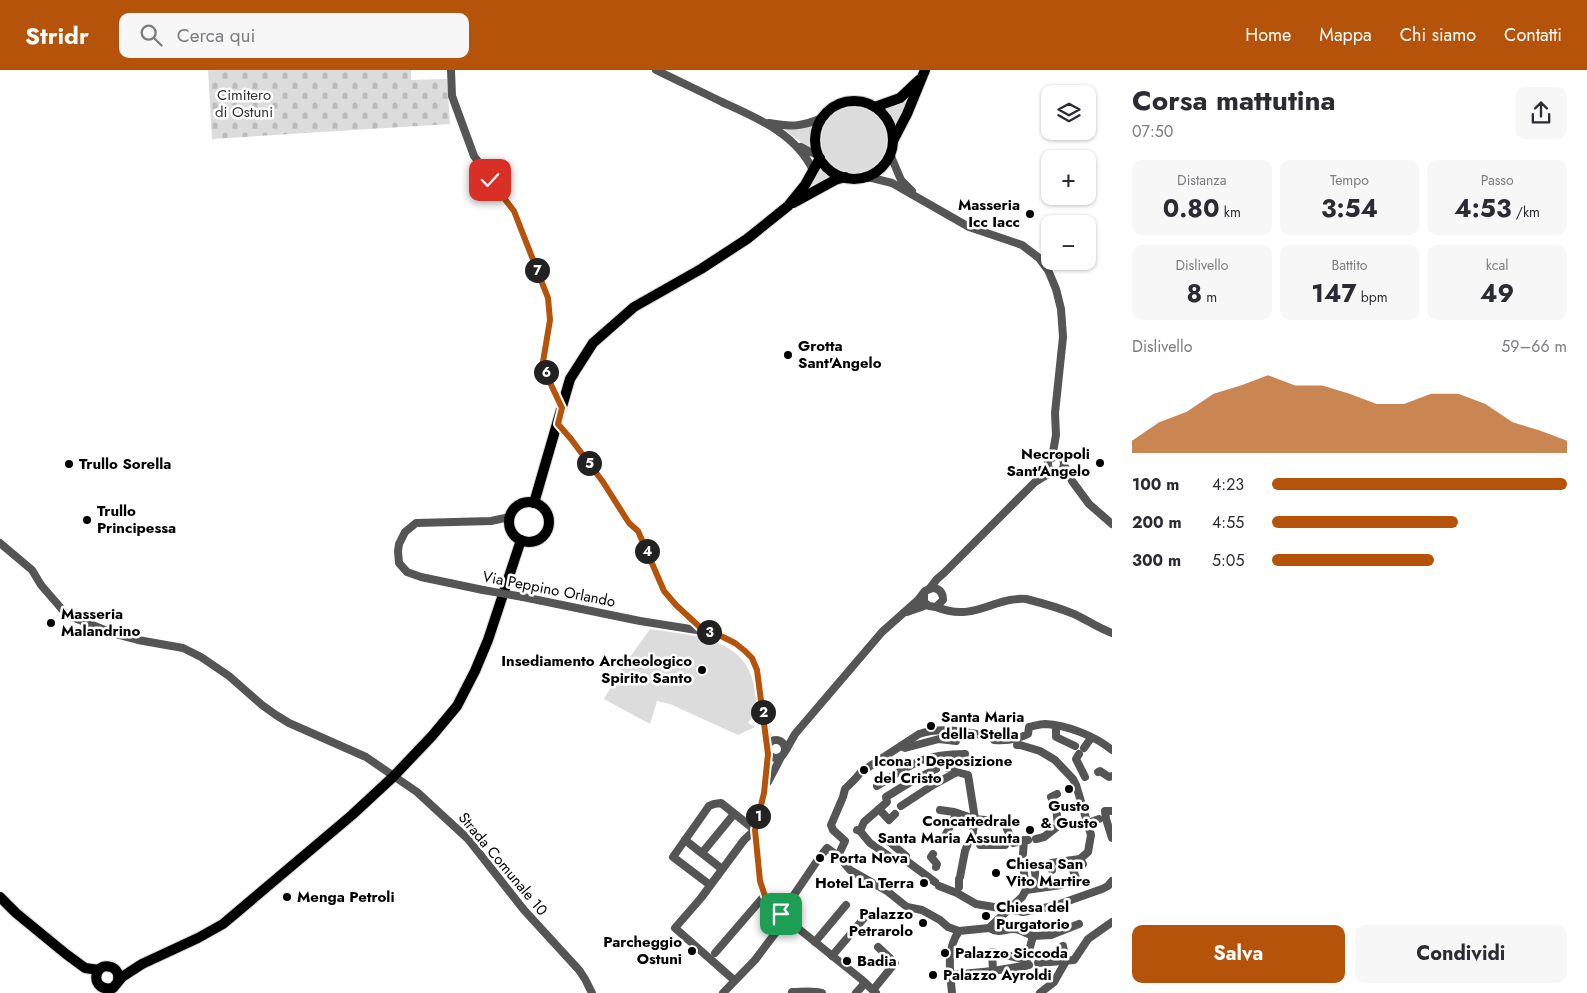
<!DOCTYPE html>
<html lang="it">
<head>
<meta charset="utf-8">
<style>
  body { margin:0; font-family:Jost,sans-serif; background:#f7f7f7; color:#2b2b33; height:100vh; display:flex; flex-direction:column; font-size:19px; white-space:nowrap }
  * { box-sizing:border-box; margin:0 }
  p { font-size:16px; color:#7c7c81 }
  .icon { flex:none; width:28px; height:28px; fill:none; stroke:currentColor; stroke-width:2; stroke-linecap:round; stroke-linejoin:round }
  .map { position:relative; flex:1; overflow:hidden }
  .details { display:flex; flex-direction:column; background:#fff; width:475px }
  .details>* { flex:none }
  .controls { position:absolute; left:1041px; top:15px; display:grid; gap:10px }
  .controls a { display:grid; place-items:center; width:55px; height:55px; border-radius:10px; background:#fff; box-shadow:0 1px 4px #0004; font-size:25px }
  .pin { position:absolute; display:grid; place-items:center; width:42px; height:42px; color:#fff; margin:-21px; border-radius:10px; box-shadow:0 2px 8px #0006 }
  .km { position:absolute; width:25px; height:25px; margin:-12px; border-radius:50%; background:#222; color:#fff; font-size:14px; line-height:25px; text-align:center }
  .round { display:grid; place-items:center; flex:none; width:52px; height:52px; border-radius:10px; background:#f7f7f7 }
  .overview { display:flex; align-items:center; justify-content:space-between; height:85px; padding:0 20px }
  h1 { font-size:28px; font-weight:700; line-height:38px }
  .metrics { display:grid; grid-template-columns:repeat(3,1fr); gap:8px; height:85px; padding:5px 20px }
  .metrics div { display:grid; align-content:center; border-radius:10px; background:#f7f7f7; text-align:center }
  .metrics b { font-size:25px; font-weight:700 }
  .metrics small { font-size:14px; font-weight:400 }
  .metrics p { font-size:14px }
  .chart { height:140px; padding:10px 20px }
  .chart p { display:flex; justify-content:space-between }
  .chart svg { width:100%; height:90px; margin-top:5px; fill:#b45309; opacity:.7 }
  .button { display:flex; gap:10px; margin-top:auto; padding:10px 20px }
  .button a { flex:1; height:58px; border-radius:10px; background:#b45309; color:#fff; font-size:20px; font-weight:700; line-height:58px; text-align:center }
  .button a+a { background:#f7f7f7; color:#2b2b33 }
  ul { padding:0 20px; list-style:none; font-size:16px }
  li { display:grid; grid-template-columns:80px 60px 1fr; align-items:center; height:38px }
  li i { height:12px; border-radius:6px; background:#b45309 }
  header { display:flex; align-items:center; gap:30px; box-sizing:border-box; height:70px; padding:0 25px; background:#b45309; color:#fff }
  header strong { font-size:24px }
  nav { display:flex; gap:28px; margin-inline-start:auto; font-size:18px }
  .search { width:350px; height:45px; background:#f7f7f7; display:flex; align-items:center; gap:12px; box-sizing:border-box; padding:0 18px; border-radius:10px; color:#7c7c81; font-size:19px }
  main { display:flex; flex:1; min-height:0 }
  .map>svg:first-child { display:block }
  .grass { fill:#dcdcdc }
  .cemetery { fill:url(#cemetery-stones) }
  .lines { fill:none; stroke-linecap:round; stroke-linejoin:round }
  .major-casing { stroke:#dbdbdb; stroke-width:12 }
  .minor { stroke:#555; stroke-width:8 }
  .major { stroke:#000; stroke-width:10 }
  .minor-bridge { stroke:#555; stroke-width:8 }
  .route-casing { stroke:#fff; stroke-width:10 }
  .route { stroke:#b45309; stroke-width:6 }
  .poi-dot { fill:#000; stroke:#fff; stroke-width:2 }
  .labels { text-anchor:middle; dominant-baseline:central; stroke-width:5; stroke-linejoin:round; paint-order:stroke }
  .park-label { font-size:15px; fill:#333; stroke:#fff }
  .poi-label { font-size:15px; font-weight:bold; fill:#000; stroke:#fff; text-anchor:start }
  .street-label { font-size:15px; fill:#000; stroke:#fff }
</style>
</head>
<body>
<header>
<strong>Stridr</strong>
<div class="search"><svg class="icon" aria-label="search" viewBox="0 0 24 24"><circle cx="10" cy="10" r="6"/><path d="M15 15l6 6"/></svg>Cerca qui</div>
<nav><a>Home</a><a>Mappa</a><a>Chi siamo</a><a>Contatti</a></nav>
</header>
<main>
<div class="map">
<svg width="1112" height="923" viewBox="0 0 1112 923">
  <defs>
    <pattern id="cemetery-stones" width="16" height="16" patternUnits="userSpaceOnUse" patternTransform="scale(1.25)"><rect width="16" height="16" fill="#dcdcdc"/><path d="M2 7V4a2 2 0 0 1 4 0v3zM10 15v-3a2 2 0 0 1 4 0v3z" fill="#bbb"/></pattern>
  </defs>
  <rect width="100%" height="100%" fill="#fff"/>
  <!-- grass -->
  <g class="grass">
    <polygon points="905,31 907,34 896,55 886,39"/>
    <circle cx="854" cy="70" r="33"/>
    <polygon points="813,55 815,56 813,59 813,79 811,80 785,60 801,58"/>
    <polygon points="819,98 824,98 834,106 810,116"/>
    <path d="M650,559C685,565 740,566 752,608C756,621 757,636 759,650L752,647L748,653L755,657L738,665L670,634L657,631L650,654L604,629L611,617V614Z"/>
  </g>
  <!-- cemetery -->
  <polygon class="cemetery" points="208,0 411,0 411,10 447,9 450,54 212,69"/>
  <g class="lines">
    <defs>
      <g id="major">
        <circle cx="854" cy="70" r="39"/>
        <polyline points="875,37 900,28 919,10"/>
        <polyline points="893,71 907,44 925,0"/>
        <polyline points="793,133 835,110 845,107"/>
        <circle cx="529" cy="452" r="20"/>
        <polyline points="534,433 570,309 593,273 634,237 701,199 747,169 788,136 805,115 820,88"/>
        <polyline points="0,827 16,843 66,884 85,898 99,900"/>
        <path d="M118,910C119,904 117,899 111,897C92,891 90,923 113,918L122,907L142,894L198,868L223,854L352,745L393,707L432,666L457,636L475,601L488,570L521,470"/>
      </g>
    </defs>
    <!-- major casing -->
    <use href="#major" class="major-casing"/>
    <!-- minor -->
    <g class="minor">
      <polyline points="451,0 452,26 474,86 514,141 548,228 550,250 543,291 546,304 561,338"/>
      <path d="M656,0C678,11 700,21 722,32C757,48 795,63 813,100"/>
      <path d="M769,53C791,57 801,57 822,48"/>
      <polyline points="801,77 810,82 818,84"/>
      <polyline points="890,84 901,110 912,121"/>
      <polyline points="862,108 872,108 892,113 969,157 1022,175 1039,188 1048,200 1056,219 1061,239 1063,267 1055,343 1056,365 1052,388"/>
      <polyline points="558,354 571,369 603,412 629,453 638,461 664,521 675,535 703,561"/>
      <circle cx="1056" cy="394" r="8"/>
      <polyline points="1064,395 1072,411 1089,434 1112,454"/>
      <polyline points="0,473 32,500 41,515 67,545 115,564 138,570 183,578 201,587 229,606 262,635 276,645 289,653 366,687 417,722 468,769 524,840 579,900 585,909 592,923"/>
      <polyline points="930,518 937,509 944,503 1035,412 1053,401"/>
      <polyline points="483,520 421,507 407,502 399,493 398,481 399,474 405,462 416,453 491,451 510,447"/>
      <polyline points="523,527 640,551 703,561 721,566 735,573 752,588 757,600 768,675"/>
      <path d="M936,537C958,546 973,542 995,534C1005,531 1015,528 1026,529C1038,532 1062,539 1074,544C1087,550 1098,558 1112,563"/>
      <polyline points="907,542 927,535"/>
      <polyline points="1056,656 1056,667 1075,676"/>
      <circle cx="776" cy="679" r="9"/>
      <polyline points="1017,675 1020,675 1040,681 1055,690 1073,709 1076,715 1091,765 1088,782 1080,789 1083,794 1073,800 1076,808 1061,815 1026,820"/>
      <polyline points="901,676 905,678 939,669 956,671"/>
      <polyline points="1084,678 1091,668"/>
      <path d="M786,680L795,664L882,562L918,530L925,521L932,518C940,518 943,523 943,530L936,537L929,536L924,532V524"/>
      <polyline points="768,684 764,723 755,760 760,811 765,825 784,847 861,909 876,923"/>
      <polyline points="1079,684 1076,689 1085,707"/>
      <polyline points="948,698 953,698"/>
      <polyline points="1098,702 1100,701 1109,707 1112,706"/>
      <polyline points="768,712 781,687"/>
      <path d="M877,716C911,694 923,684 965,684"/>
      <polyline points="901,736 933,715 957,702 968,705 975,749 972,768 970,768 965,781 960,807 959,809 959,817"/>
      <polyline points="879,739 889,750 895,744"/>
      <polyline points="940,740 954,742 975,749 1004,752 1013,773 1028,770"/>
      <polyline points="1088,753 1099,749"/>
      <polyline points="857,760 860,761 864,752 887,732 886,727 912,711 936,699"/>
      <polyline points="860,761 870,773 896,791"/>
      <polyline points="945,766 957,743"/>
      <polyline points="972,768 978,770 980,775 1005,775"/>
      <polyline points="1112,768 1106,749 1105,741 1112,741"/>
      <polyline points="886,769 906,786 906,790 908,792 935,812"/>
      <polyline points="1036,769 1044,767 1058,756 1056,736 1051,727 1057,724"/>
      <polyline points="685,770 722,799"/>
      <polyline points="702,783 734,744"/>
      <polyline points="823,783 827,778 838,786 850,800 887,821 907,837 922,840 940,850 948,857 959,861"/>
      <polyline points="933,784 931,787 937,794 936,797"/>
      <polyline points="1023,784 1024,770"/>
      <path d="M838,786L845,771L833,760L831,755L843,727L845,719L855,709L861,702L919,664C943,656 969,663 992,667L994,670C1005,671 1018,669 1028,664L1029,657C1034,656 1040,654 1045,654C1067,655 1095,666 1112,680"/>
      <polyline points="1034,794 1037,818"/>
      <polyline points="1052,800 1051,793 1080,789"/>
      <polyline points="710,815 673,787 709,736 714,734 721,733 755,760 744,770 701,828 675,858 734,910"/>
      <polyline points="939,816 957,823 976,834 1023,842 1054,836 1102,819 1108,816 1112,811"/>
      <polyline points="781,844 817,791"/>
      <path d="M989,858C1000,864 1004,859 1013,859C1019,858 1027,864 1033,866L1025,896"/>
      <polyline points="1033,866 1051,865 1079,854"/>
      <polyline points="815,872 846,835"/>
      <polyline points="1063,876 1066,891"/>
      <polyline points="715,883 765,825"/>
      <polyline points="832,886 865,847"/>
      <polyline points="1038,893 1074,890 1088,869 1112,852"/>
      <polyline points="993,901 992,882 1027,890"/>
      <polyline points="951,905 993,901 1029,895"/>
      <polyline points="873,920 895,893 878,877"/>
      <polyline points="723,923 755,890 786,849"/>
      <path d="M793,923L792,922C802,922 813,920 822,923"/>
      <polyline points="856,923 865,913"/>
      <path d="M952,923C950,901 946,880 959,861L989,858L1022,827L1026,820L1023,794"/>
      <polyline points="1040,923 1054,912 1066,891"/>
    </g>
    <!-- major -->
    <use href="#major" class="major"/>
    <!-- minor-bridge -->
    <polyline class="minor-bridge" points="483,520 523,527"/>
  </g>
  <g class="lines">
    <defs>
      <polyline id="route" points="490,110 514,141 548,228 550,250 543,292 546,304 562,338 558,354 571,369 603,412 629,453 638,461 664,521 676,535 703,560 721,566 735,573 745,581 752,588 757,600 768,684 764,723 755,760 760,811 765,826 781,844"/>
    </defs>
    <!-- route casing -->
    <use href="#route" class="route-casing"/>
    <!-- route -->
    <use href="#route" class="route"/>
  </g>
  <!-- markers -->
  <g class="poi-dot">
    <circle cx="1030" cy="144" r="5"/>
    <circle cx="788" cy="285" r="5"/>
    <circle cx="1100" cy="393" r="5"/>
    <circle cx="69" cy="394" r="5"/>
    <circle cx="87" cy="450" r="5"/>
    <circle cx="51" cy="553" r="5"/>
    <circle cx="702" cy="600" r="5"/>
    <circle cx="931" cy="656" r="5"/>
    <circle cx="864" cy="700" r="5"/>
    <circle cx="1069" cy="719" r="5"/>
    <circle cx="1030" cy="760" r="5"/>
    <circle cx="820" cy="788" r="5"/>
    <circle cx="996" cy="803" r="5"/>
    <circle cx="924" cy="813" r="5"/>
    <circle cx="287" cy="827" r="5"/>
    <circle cx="986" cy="846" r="5"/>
    <circle cx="923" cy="853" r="5"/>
    <circle cx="692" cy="881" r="5"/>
    <circle cx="945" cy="883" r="5"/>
    <circle cx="847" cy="891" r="5"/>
    <circle cx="933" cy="905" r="5"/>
  </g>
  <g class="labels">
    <!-- park labels -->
    <g class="park-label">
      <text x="244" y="25">Cimitero<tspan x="244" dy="17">di Ostuni</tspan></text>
    </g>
    <!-- poi labels -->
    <g class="poi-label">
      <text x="1020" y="135" text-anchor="end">Masseria<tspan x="1020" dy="17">Icc Iacc</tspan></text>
      <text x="798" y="276">Grotta<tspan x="798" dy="17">Sant'Angelo</tspan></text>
      <text x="1090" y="384" text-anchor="end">Necropoli<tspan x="1090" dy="17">Sant'Angelo</tspan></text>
      <text x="79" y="394">Trullo Sorella</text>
      <text x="97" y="441">Trullo<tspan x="97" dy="17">Principessa</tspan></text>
      <text x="61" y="544">Masseria<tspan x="61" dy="17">Malandrino</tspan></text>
      <text x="692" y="591" text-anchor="end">Insediamento Archeologico<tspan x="692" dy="17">Spirito Santo</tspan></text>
      <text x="941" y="647">Santa Maria<tspan x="941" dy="17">della Stella</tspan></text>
      <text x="874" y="691">Icona : Deposizione<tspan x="874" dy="17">del Cristo</tspan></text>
      <text x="1069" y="736" text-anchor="middle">Gusto<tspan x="1069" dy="17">&amp; Gusto</tspan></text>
      <text x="1020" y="751" text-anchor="end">Concattedrale<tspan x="1020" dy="17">Santa Maria Assunta</tspan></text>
      <text x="830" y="788">Porta Nova</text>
      <text x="1006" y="794">Chiesa San<tspan x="1006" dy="17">Vito Martire</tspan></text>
      <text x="914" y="813" text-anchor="end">Hotel La Terra</text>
      <text x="297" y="827">Menga Petroli</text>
      <text x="996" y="837">Chiesa del<tspan x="996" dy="17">Purgatorio</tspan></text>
      <text x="913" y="844" text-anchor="end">Palazzo<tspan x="913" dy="17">Petrarolo</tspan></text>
      <text x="682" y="872" text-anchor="end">Parcheggio<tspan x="682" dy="17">Ostuni</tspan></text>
      <text x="955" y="883">Palazzo Siccoda</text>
      <text x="857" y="891">Badia</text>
      <text x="943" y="905">Palazzo Ayroldi</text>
    </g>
    <!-- street labels -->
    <g class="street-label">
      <text transform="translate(549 519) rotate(11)">Via Peppino Orlando</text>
      <text transform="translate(503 794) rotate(50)">Strada Comunale 10</text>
    </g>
  </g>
</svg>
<div class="controls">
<a><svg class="icon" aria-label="layers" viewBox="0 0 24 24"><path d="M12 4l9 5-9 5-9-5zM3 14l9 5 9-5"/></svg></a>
<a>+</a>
<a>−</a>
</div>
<div class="pin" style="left:781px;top:844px;background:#1e9e55"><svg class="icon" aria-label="arrive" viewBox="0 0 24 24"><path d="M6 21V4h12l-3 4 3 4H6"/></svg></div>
<div class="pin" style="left:490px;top:110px;background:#d93025"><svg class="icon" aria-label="check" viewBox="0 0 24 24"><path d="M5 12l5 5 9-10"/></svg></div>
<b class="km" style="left:758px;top:746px">1</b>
<b class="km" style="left:763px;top:642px">2</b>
<b class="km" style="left:709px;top:562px">3</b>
<b class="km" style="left:647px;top:481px">4</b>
<b class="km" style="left:589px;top:393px">5</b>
<b class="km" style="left:546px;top:302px">6</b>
<b class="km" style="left:537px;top:200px">7</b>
</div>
<section class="details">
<div class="overview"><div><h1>Corsa mattutina</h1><p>07:50</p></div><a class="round"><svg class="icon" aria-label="share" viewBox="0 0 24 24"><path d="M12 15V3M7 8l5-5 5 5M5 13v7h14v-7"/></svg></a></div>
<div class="metrics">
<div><p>Distanza</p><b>0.80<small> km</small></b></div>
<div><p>Tempo</p><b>3:54</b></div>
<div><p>Passo</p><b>4:53<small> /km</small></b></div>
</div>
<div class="metrics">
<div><p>Dislivello</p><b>8<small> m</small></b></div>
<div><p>Battito</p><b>147<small> bpm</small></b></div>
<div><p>kcal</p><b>49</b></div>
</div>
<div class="chart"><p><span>Dislivello</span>59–66 m</p>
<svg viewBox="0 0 160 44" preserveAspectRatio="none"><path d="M0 44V38L10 29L20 24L30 15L40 11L50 6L60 11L70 11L80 15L90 20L100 20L110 15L120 15L130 20L140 29L150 33L160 38V44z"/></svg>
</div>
<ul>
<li><b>100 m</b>4:23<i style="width:100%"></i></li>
<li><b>200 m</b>4:55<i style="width:63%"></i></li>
<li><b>300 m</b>5:05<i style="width:55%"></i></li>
</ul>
<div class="button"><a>Salva</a><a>Condividi</a></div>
</section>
</main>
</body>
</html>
